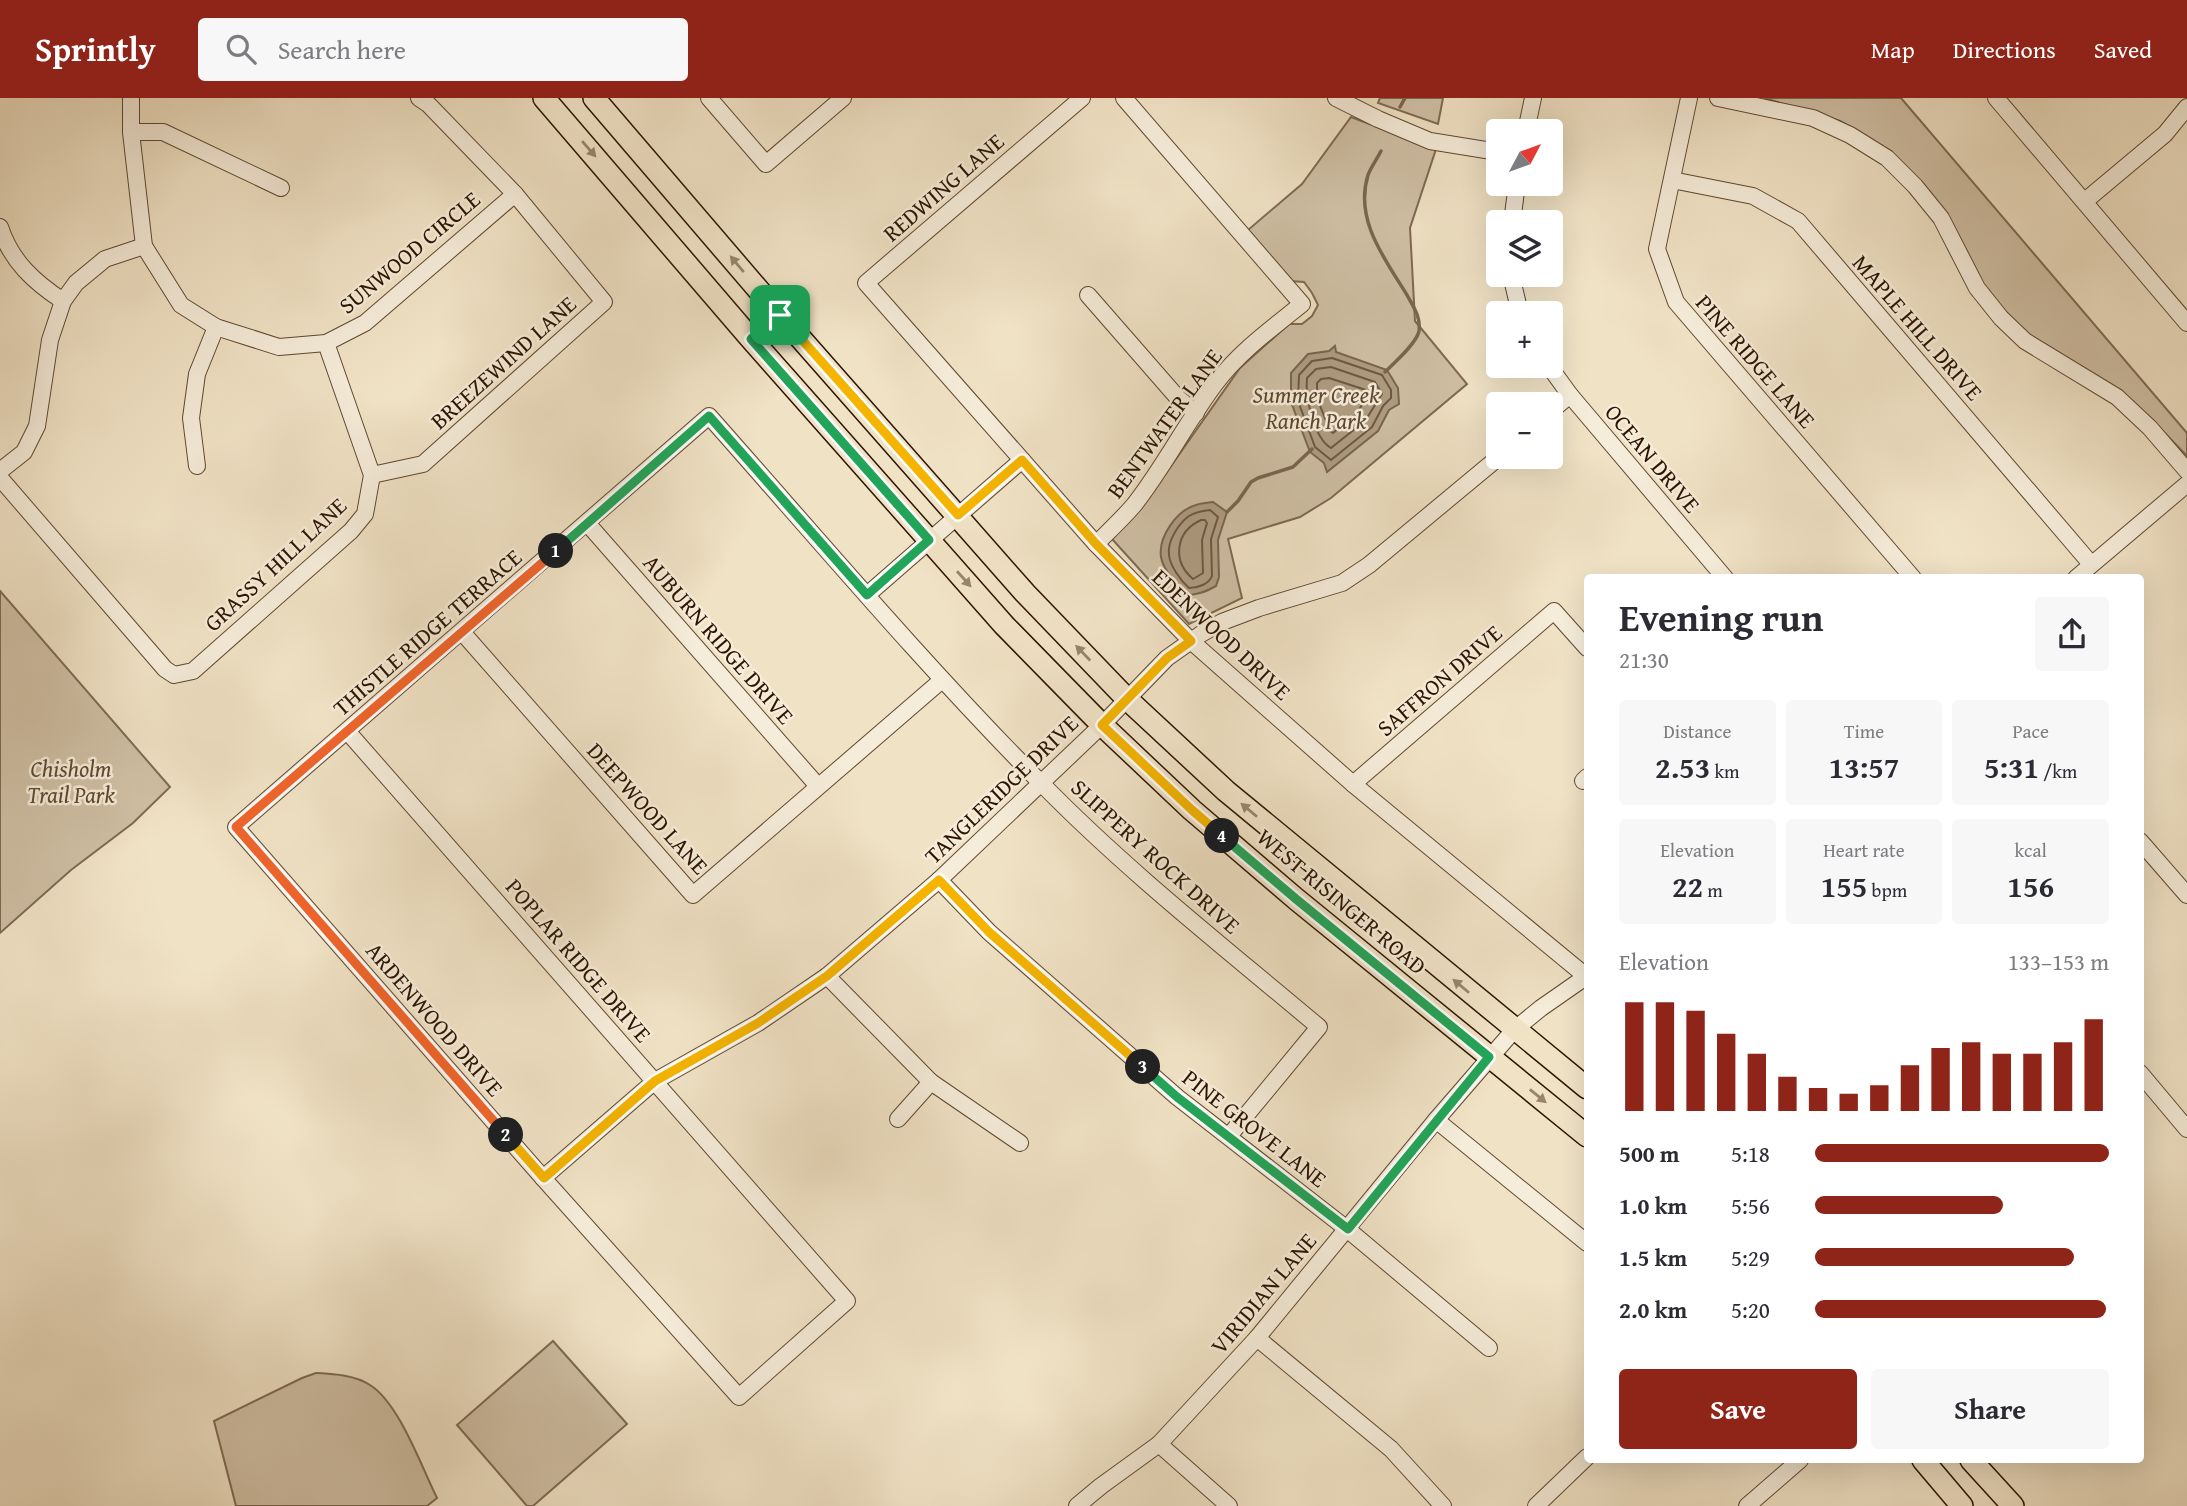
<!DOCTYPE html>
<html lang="en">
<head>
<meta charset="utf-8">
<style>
  body { margin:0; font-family:"Gentium Book Plus",serif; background:#f7f7f7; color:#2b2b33; height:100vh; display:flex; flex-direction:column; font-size:26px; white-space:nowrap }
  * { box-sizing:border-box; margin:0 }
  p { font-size:23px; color:#7c7c81 }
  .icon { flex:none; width:38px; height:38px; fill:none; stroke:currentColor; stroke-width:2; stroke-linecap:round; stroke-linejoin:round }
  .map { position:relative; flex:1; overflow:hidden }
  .details { position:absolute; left:1584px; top:476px; width:560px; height:889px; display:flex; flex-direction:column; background:#fff; border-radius:7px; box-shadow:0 7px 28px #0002 }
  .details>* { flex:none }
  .needle { width:46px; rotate:49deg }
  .controls { position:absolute; left:1486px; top:21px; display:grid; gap:14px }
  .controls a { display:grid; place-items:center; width:77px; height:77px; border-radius:7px; background:#fff; box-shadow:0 7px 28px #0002; font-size:35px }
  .pin { position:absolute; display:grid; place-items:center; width:60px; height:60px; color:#fff; margin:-30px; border-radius:14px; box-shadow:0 4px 10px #0006 }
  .km { position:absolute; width:35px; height:35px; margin:-18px; border-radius:50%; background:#222; color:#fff; font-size:19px; line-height:35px; text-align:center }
  .round { display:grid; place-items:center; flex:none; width:74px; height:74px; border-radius:7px; background:#f7f7f7 }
  .headline { display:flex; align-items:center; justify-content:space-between; height:119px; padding:0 35px }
  h1 { font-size:38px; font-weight:600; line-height:52px }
  .figures { display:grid; grid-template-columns:repeat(3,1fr); gap:10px; height:119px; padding:7px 35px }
  .figures div { display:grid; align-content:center; border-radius:7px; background:#f7f7f7; text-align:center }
  .figures b { font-size:30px; font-weight:600 }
  .figures small { font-size:19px; font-weight:400 }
  .figures p { font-size:19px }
  .chart { height:196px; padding:14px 35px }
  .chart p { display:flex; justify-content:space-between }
  .chart svg { width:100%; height:126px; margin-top:7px; stroke:#8f2418; stroke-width:6 }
  .cta { display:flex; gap:14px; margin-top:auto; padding:14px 35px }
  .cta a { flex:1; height:80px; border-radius:7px; background:#8f2418; color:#fff; font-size:28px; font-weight:600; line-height:80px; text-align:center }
  .cta a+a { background:#f7f7f7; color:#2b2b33 }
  ul { padding:0 35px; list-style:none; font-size:23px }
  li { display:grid; grid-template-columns:112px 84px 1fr; align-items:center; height:52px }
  li i { height:18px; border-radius:9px; background:#8f2418 }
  header { display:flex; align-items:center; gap:42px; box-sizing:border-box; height:98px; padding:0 35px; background:#8f2418; color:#fff }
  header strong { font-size:33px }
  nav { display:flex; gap:38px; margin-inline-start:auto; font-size:24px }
  .search { width:490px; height:63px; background:#f7f7f7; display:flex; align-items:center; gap:18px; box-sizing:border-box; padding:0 24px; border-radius:7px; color:#7c7c81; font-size:26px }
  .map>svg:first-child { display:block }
  .green { fill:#cfbfa4; stroke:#7e6a52; stroke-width:2 }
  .water { fill:#ae9c82; stroke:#7a664e; stroke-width:2 }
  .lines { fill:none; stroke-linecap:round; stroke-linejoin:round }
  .shore { stroke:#6e5841; stroke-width:2 }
  .stream { stroke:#7a664e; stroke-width:3.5 }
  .minor-casing { stroke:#5e4831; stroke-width:18 }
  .major-casing { stroke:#2d1400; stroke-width:24 }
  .minor { stroke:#f5ecd9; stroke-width:16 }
  .major { stroke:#f0e2c5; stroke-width:21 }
  .oneway { fill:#98856c }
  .split-1-casing { stroke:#fff; stroke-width:14 }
  .split-2-casing { stroke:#fff; stroke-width:14 }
  .split-3-casing { stroke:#fff; stroke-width:14 }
  .split-4-casing { stroke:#fff; stroke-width:14 }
  .split-5-casing { stroke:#fff; stroke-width:14 }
  .split-1 { stroke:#22a559; stroke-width:9 }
  .split-2 { stroke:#f0652b; stroke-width:9 }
  .split-3 { stroke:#f5b400; stroke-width:9 }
  .split-4 { stroke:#22a559; stroke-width:9 }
  .split-5 { stroke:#f5b400; stroke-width:9 }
  .labels { text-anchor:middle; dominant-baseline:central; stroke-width:5; stroke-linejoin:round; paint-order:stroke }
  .street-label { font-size:23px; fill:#2d1400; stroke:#f5ecd9 }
  .park-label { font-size:23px; font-style:italic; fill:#5e4731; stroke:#f5ecd9 }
</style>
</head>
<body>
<header>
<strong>Sprintly</strong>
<div class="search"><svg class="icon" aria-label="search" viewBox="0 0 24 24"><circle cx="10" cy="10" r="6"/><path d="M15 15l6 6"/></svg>Search here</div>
<nav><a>Map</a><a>Directions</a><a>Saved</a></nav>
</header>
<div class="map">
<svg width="2187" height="1408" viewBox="0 0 2187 1408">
  <rect width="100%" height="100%" fill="#f0e2c5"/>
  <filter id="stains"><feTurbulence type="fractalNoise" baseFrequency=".00286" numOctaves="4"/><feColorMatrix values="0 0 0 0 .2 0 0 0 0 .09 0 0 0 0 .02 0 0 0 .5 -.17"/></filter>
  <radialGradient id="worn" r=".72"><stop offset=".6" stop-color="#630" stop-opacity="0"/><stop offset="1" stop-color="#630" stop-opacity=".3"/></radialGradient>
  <!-- green -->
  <g class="green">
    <polygon points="1380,0 1443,0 1438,26 1378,5"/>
    <polygon points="1764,0 1901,0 2187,335 2187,358 2155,325 2041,246 2018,227 1991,198 1871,41 1840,23"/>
    <polygon points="1351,19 1436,51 1410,130 1415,223 1467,286 1331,400 1300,419 1228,441 1242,500 1189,526 1112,441 1142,409 1240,270 1289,226 1302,226 1312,218 1318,207 1312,195 1304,184 1290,183 1248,132 1302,86"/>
    <polygon points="0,493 170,689 133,725 71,772 0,835"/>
    <polygon points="553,1243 627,1326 533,1408 527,1408 457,1327"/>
    <path d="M316,1275C334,1276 355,1277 370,1287C399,1305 421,1368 437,1400L427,1408H236L214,1323L302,1280Z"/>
  </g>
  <!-- water -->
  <g class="water">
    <polygon points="1335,248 1336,254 1387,272 1398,290 1399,306 1389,312 1378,333 1327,374 1324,365 1310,354 1291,304 1291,275 1308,256 1329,253"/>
    <path d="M1213,404L1227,414L1218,442L1219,479L1216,488C1205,494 1197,497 1185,497C1177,488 1163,471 1161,459C1158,439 1177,412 1196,407C1201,405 1207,405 1213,404Z"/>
  </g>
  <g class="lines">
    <!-- shore -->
    <g class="shore">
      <polygon points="1332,260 1382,277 1391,292 1391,300 1383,308 1372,329 1331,362 1315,349 1298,303 1299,277 1312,263"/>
      <path d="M1331,269L1375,284L1382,296L1365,323L1331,350C1314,340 1305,300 1307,280L1316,271Z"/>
      <polygon points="1329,280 1366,292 1368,295 1357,316 1333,335 1330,333 1317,300 1317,285 1321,281"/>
      <path d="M1210,412L1218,419L1211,441L1212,478C1209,486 1198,490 1189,490C1181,483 1170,468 1169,457C1167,444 1178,426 1189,418C1195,414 1202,413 1210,412Z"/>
      <path d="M1201,422H1205L1207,425L1202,442L1203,475L1193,481C1172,463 1175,434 1201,422Z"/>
    </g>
    <!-- stream -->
    <g class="stream">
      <polyline points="1400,9 1405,0"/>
      <path d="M1381,53C1377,61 1371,69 1368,77C1354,122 1385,161 1407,197C1413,208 1421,219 1419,233C1417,245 1394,265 1385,274"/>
      <polyline points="1227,414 1238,403 1251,384 1258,380 1293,369 1312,351"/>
    </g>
    <defs>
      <g id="minor">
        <polyline points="131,0 131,34 144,148 181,207 216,229 279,249 326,245 365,225 515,96"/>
        <polyline points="709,0 766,66 843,0"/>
        <polyline points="1082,0 866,185 1096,446 1191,543 1353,686 1587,879"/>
        <polyline points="1336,0 1378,21 1430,43 1498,54"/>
        <polyline points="1689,0 1657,151 1676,204 1913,480"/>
        <polyline points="1718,0 1813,20 1850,37 1887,60 1915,88 1941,120 1977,190 2001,220 2025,243 2117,299 2150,330 2187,373"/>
        <polyline points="1996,0 2187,225"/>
        <polyline points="1526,33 1533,0"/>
        <polyline points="131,34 163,34 281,90"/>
        <polyline points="1672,82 1753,98 1798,123 2091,466"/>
        <polyline points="2085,103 2165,36 2187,9"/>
        <polyline points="1512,124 1517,86"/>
        <path d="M0,129C11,163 34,184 63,203"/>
        <polyline points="1511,177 1520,215"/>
        <polyline points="1088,197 1177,299 1196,315"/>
        <polyline points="1549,268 1570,297 1725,480"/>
        <polyline points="1550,314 1570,297"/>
        <polyline points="197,368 191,320 197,276 216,229"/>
        <polyline points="0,373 24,354 37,328 50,242 63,203 76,185 105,161 144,148"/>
        <polyline points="372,377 423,366 604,204 515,96 428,6 419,0"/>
        <polyline points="0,380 165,571 174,577 193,573 351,433 365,416 372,377 326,245"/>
        <polyline points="587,425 817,687"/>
        <path d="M1096,446C1109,433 1122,421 1134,407C1164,369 1186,325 1215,286C1239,254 1271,231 1302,206L1124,0"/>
        <polyline points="2076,480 2187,386"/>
        <polyline points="867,497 1022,362"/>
        <polyline points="462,534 693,797 942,582"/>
        <path d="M347,633L847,1203L739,1299L543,1080L236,729L709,318C818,441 924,567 1040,684C1127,773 1224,849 1319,929L1229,1038"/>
        <polyline points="1583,683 1587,679"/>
        <polyline points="1353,686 1554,513 1587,550"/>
        <polyline points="2140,743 2187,797"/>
        <polyline points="939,782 989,834 1177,999 1347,1131 1489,1250"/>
        <polyline points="827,878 931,984 1020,1045"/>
        <polyline points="2140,975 2187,1031"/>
        <polyline points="898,1021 931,984"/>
        <polyline points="1436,1022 1587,1145"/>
        <polyline points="543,1080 655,983 758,925 827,878 939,782 1102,627 1167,560 1201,536 1222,524 1259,510 1342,485 1369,467 1499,359"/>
        <polyline points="1257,1240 1391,1351 1443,1408"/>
        <polyline points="1159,1346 1229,1408"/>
        <polyline points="1077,1408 1101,1388 1159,1346 1257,1240 1436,1022 1514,932 1541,910 1587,878"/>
        <polyline points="1536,1408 1587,1359"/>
        <polyline points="1747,1408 1800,1362"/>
      </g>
      <g id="major">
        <polyline points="544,0 751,241 929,442 1004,527 1102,627 1192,712 1296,801 1587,1038"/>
        <polyline points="594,0 780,217 1025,495 1127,601 1226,693 1587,990"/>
        <polyline points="1923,1362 1962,1408"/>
        <polyline points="1971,1362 2013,1408"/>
      </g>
    </defs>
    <!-- minor casing -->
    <use href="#minor" class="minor-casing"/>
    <!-- major casing -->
    <use href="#major" class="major-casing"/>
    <!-- minor -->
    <use href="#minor" class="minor"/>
    <!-- major -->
    <use href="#major" class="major"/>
  </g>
  <!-- one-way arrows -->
  <defs><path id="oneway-solid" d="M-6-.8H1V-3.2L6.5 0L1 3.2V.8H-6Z" transform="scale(1.75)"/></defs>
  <g class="oneway">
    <use href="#oneway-solid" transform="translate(589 51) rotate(49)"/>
    <use href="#oneway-solid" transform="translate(737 166) rotate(-130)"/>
    <use href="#oneway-solid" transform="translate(964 481) rotate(48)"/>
    <use href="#oneway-solid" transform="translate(1083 555) rotate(-134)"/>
    <use href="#oneway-solid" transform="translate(1249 712) rotate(-140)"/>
    <use href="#oneway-solid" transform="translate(1461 888) rotate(-140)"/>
    <use href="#oneway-solid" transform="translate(1538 998) rotate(39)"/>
  </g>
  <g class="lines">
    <defs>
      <polyline id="split-1" points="556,453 709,318 867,497 929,442 751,241 780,217"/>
      <polyline id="split-2" points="506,1037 236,729 556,453"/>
      <polyline id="split-3" points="506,1037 544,1080 655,983 758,925 827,878 939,782 989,834 1143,969"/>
      <polyline id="split-4" points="1143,969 1177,999 1348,1131 1489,959 1296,801 1222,738"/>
      <polyline id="split-5" points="780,217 958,417 1022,362 1096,446 1191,543 1167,560 1102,627 1192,712 1222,738"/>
    </defs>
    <!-- split-1 casing -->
    <use href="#split-1" class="split-1-casing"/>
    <!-- split-2 casing -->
    <use href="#split-2" class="split-2-casing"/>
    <!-- split-3 casing -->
    <use href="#split-3" class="split-3-casing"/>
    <!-- split-4 casing -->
    <use href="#split-4" class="split-4-casing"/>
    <!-- split-5 casing -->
    <use href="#split-5" class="split-5-casing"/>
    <!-- split-1 -->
    <use href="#split-1" class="split-1"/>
    <!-- split-2 -->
    <use href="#split-2" class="split-2"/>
    <!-- split-3 -->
    <use href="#split-3" class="split-3"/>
    <!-- split-4 -->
    <use href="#split-4" class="split-4"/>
    <!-- split-5 -->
    <use href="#split-5" class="split-5"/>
  </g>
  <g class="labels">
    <!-- street labels -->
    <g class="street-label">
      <text transform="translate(943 89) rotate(-41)">REDWING LANE</text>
      <text transform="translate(409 154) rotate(-40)">SUNWOOD CIRCLE</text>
      <text transform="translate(1918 229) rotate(49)">MAPLE HILL DRIVE</text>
      <text transform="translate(1756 263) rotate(49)">PINE RIDGE LANE</text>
      <text transform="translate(503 264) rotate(-42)">BREEZEWIND LANE</text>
      <text transform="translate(1164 325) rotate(-54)">BENTWATER LANE</text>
      <text transform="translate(1653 360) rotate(50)">OCEAN DRIVE</text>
      <text transform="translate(275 466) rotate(-43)">GRASSY HILL LANE</text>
      <text transform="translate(427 534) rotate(-41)">THISTLE RIDGE TERRACE</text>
      <text transform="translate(1222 536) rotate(43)">EDENWOOD DRIVE</text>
      <text transform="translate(719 541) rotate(49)">AUBURN RIDGE DRIVE</text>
      <text transform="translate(1439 582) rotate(-41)">SAFFRON DRIVE</text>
      <text transform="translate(1001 691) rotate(-44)">TANGLERIDGE DRIVE</text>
      <text transform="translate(648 710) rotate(48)">DEEPWOOD LANE</text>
      <text transform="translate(1156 758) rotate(42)">SLIPPERY ROCK DRIVE</text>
      <text transform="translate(1342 803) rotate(40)">WEST RISINGER ROAD</text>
      <text transform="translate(579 862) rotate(49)">POPLAR RIDGE DRIVE</text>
      <text transform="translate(435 921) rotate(49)">ARDENWOOD DRIVE</text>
      <text transform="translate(1255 1030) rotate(38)">PINE GROVE LANE</text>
      <text transform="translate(1263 1195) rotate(-50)">VIRIDIAN LANE</text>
    </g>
    <!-- park labels -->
    <g class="park-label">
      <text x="1316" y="296">Summer Creek<tspan x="1316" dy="26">Ranch Park</tspan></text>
      <text x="71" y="670">Chisholm<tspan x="71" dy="26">Trail Park</tspan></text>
    </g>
  </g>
  <rect width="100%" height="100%" filter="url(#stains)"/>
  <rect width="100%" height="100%" fill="url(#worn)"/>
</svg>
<div class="controls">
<a><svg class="needle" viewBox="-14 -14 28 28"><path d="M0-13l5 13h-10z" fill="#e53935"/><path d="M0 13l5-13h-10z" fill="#7c7c81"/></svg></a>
<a><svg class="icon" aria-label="layers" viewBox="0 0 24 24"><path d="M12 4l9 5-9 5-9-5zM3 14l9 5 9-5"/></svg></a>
<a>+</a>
<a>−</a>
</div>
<div class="pin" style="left:780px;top:217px;background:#1e9e55"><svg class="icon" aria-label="arrive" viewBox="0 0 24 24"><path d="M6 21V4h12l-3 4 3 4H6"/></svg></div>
<b class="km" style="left:556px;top:453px">1</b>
<b class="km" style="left:506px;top:1037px">2</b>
<b class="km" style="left:1143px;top:969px">3</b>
<b class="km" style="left:1222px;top:738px">4</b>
<section class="details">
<div class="headline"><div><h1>Evening run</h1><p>21:30</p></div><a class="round"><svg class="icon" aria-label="share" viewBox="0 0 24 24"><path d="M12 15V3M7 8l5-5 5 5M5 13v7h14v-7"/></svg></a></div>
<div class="figures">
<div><p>Distance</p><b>2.53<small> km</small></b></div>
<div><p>Time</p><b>13:57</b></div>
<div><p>Pace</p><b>5:31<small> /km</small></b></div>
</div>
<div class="figures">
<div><p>Elevation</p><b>22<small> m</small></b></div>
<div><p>Heart rate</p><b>155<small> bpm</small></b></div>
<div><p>kcal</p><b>156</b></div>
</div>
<div class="chart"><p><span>Elevation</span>133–153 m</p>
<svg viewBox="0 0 160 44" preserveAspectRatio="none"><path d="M5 44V6M15 44V6M25 44V9M35 44V17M45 44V24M55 44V32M65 44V36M75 44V38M85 44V35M95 44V28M105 44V22M115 44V20M125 44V24M135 44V24M145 44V20M155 44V12"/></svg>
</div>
<ul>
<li><b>500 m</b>5:18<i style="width:100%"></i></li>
<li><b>1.0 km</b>5:56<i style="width:64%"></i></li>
<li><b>1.5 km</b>5:29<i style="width:88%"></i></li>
<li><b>2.0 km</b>5:20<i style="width:99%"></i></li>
</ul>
<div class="cta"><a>Save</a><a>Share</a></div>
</section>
</div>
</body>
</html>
